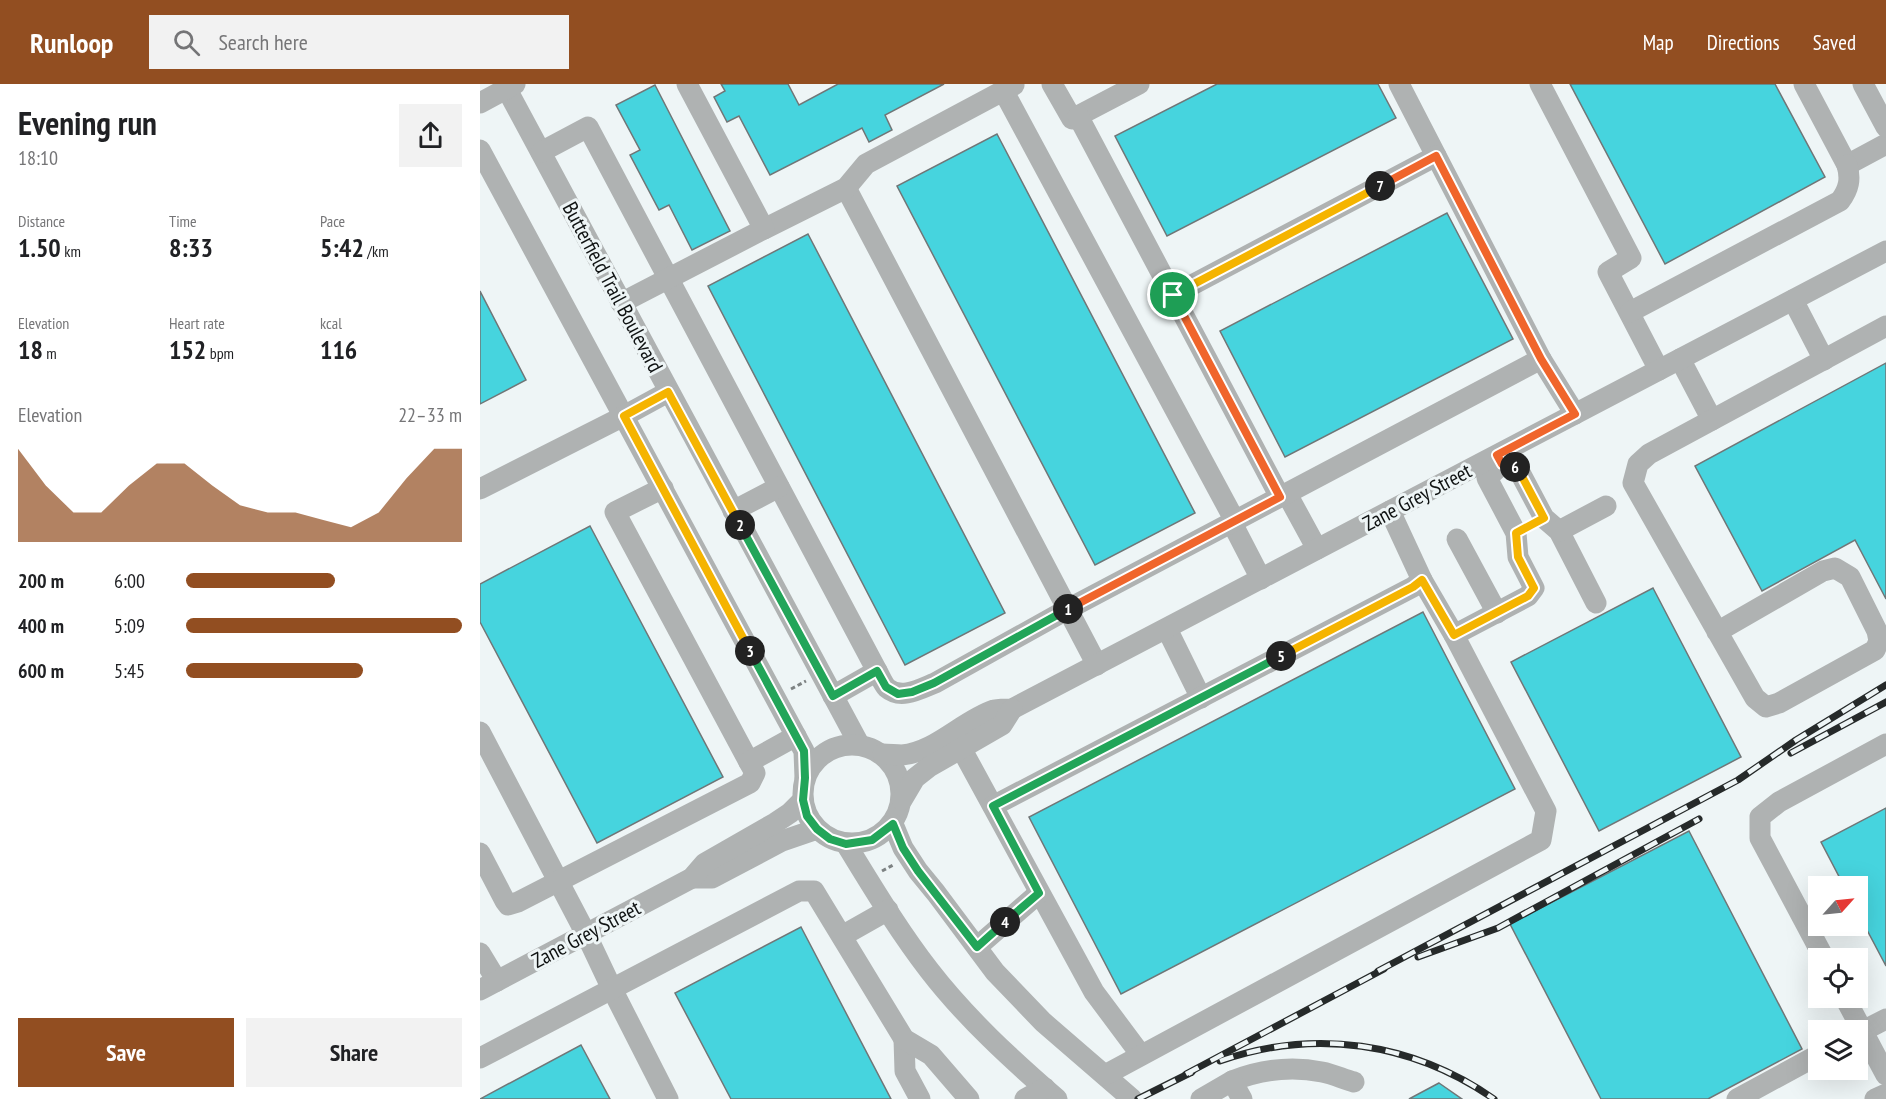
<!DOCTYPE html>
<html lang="en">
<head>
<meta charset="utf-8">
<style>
  body { margin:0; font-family:"PT Sans Narrow",sans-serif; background:#f2f2f2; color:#202124; height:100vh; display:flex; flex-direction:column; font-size:22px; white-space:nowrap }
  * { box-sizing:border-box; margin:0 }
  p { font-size:20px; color:#757577 }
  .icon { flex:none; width:33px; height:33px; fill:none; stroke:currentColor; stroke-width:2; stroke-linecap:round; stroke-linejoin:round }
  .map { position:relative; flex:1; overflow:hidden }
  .drawer { display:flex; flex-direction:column; background:#fff; width:480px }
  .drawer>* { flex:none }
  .needle { width:39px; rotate:63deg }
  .controls { position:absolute; left:1328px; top:792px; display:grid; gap:12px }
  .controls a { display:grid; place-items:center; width:60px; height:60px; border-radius:0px; background:#fff; box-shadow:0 6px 24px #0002; font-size:30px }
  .pin { position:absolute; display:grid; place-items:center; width:51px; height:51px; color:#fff; margin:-26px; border:3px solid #fff; border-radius:50%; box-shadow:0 2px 6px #0007 }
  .km { position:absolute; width:30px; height:30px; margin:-15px; border-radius:50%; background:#222; color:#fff; font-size:16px; line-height:30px; text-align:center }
  .round { display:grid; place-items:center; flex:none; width:63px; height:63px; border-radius:0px; background:#f2f2f2 }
  .head { display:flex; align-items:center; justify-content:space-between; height:102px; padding:0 18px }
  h1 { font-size:33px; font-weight:700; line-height:45px }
  .metrics { display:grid; grid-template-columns:repeat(3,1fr); gap:9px; height:102px; padding:6px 18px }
  .metrics div { display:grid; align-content:center }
  .metrics b { font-size:26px; font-weight:700 }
  .metrics small { font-size:16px; font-weight:400 }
  .metrics p { font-size:16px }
  .chart { height:168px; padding:12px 18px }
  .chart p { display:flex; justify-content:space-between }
  .chart svg { width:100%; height:108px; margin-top:6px; fill:#924e21; opacity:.7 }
  .cta { display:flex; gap:12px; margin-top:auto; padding:12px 18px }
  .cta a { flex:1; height:69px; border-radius:0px; background:#924e21; color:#fff; font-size:24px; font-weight:700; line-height:69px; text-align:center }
  .cta a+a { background:#f2f2f2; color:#202124 }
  ul { padding:0 18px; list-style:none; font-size:20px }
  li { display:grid; grid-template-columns:96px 72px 1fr; align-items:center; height:45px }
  li i { height:15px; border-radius:8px; background:#924e21 }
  header { display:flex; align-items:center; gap:36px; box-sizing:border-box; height:84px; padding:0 30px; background:#924e21; color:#fff }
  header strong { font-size:28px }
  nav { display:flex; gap:33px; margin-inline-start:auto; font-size:21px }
  .search { width:420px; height:54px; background:#f2f2f2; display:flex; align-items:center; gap:15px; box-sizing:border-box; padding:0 21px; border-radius:0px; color:#757577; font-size:22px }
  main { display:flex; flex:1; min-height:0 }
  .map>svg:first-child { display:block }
  .building { fill:#46d4de; stroke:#707677; stroke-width:1.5 }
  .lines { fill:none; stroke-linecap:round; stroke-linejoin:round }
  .path { stroke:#7d8283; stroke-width:3; stroke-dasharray:4.5 3; stroke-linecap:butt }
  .minor { stroke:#afb2b2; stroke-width:21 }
  .rail-casing { stroke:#262a2a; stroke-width:7 }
  .rail { stroke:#eef5f6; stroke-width:4.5; stroke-dasharray:14; stroke-linecap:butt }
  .split-1-casing { stroke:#fff; stroke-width:12 }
  .split-2-casing { stroke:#fff; stroke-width:12 }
  .split-3-casing { stroke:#fff; stroke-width:12 }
  .split-4-casing { stroke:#fff; stroke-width:12 }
  .split-5-casing { stroke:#fff; stroke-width:12 }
  .split-6-casing { stroke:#fff; stroke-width:12 }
  .split-7-casing { stroke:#fff; stroke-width:12 }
  .split-8-casing { stroke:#fff; stroke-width:12 }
  .split-1 { stroke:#f0652b; stroke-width:8 }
  .split-2 { stroke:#22a559; stroke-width:8 }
  .split-3 { stroke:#f5b400; stroke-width:8 }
  .split-4 { stroke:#22a559; stroke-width:8 }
  .split-5 { stroke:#22a559; stroke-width:8 }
  .split-6 { stroke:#f5b400; stroke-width:8 }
  .split-7 { stroke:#f0652b; stroke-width:8 }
  .split-8 { stroke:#f5b400; stroke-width:8 }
  .labels { text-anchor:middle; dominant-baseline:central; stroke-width:6; stroke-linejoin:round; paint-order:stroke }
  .street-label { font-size:21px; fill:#0f1212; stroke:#eef5f6 }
</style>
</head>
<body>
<header>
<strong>Runloop</strong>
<div class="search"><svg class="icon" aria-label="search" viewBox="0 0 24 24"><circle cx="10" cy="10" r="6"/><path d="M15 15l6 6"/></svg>Search here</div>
<nav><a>Map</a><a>Directions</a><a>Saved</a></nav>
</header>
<main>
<section class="drawer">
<div class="head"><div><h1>Evening run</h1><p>18:10</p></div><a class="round"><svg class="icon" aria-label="share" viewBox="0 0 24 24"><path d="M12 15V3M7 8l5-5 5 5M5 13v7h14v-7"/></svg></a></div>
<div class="metrics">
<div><p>Distance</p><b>1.50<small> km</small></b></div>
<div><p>Time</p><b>8:33</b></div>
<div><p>Pace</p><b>5:42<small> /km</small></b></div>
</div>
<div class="metrics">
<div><p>Elevation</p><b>18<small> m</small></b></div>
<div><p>Heart rate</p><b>152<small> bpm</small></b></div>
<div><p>kcal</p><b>116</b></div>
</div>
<div class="chart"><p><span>Elevation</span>22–33 m</p>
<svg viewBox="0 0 160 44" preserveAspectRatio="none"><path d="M0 44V6L10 21L20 32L30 32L40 21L50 12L60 12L70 21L80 29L90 32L100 32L110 35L120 38L130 32L140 18L150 6L160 6V44z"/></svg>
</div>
<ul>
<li><b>200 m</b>6:00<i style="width:54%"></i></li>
<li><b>400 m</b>5:09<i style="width:100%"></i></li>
<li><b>600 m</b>5:45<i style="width:64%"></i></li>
</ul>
<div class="cta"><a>Save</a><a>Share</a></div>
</section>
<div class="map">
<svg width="1406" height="1015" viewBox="0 0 1406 1015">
  <rect width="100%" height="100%" fill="#eef5f6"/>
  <!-- building -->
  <g class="building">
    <polygon points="241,0 308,0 319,21 358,0 464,0 405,31 412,46 389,58 382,44 290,91 259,32 247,38 234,13 245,7"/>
    <polygon points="737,0 898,0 916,34 687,152 635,52"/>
    <polygon points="1090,0 1295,0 1345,93 1185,180"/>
    <polygon points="175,1 250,147 212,166 189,121 179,126 150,71 160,66 136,21"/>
    <polygon points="517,50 715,429 615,481 417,102"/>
    <polygon points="967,129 1033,255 805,373 740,247"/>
    <polygon points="328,150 525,529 425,581 228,202"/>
    <polygon points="0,207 46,296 0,320"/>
    <polygon points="1406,279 1406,515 1375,456 1282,507 1215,382"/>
    <polygon points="110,442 243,693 117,759 0,538 0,500"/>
    <polygon points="1173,504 1261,673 1119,747 1031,578"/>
    <polygon points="943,528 1035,705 641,910 549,733"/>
    <polygon points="1406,724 1406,882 1377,827 1377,802 1364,802 1341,758"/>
    <polygon points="1209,747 1322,965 1228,1015 1121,1015 1030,840"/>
    <polygon points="321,843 411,1015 251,1015 195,909"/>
    <polygon points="101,961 130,1015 0,1015"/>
    <polygon points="959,999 982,1015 929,1015"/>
  </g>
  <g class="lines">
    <!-- path -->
    <g class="path">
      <polyline points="311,605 326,597"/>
      <polyline points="402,787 415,780"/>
    </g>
    <!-- minor -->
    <g class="minor">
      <polyline points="24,0 379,660"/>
      <polyline points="572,0 592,35 659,0"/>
      <polyline points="919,0 1061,275 1095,330"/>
      <polyline points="1060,0 1151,174 1128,188 1179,286"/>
      <polyline points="1324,0 1367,81 1406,60"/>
      <polyline points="1383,0 1406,43"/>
      <polyline points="523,6 755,437"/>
      <polyline points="0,19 35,0"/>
      <polyline points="598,32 800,413"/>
      <polyline points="0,66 324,667 325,694"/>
      <polyline points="61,68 108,43 397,587 353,612"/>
      <polyline points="366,104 617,581"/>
      <polyline points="284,145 366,104 386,80 534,1"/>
      <polyline points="693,211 956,72"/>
      <polyline points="1313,216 1344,276"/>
      <polyline points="141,219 284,145 207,0"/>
      <path d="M1150,228L1360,117C1369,105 1371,95 1367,81"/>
      <polyline points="1200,275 1232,336"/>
      <polyline points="1022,380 1037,383 1064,434 1079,447 1116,519"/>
      <polyline points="183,404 135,428 269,678"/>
      <polyline points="0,405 144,332 188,308"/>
      <polyline points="807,410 837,465"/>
      <polyline points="253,427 299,403"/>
      <polyline points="752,439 781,495"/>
      <polyline points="1079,447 1126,422"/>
      <polyline points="977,455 1017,529"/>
      <polyline points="942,496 974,551 1048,512 1054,504 1038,473 1036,449 1007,394 1022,380"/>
      <polyline points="687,545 721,614"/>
      <polyline points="1237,548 1343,487 1355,484 1370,493 1397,547 1399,557 1395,566 1299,619 1286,623 1275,614 1153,399 1158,380 1169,370 1406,242"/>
      <path d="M397,587C400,592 403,600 407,604C421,616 440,605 455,599L588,525L1061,275"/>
      <polyline points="0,648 106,850 132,905 188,1015"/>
      <circle cx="372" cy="710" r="49"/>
      <polyline points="481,664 614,908 661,971"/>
      <path d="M403,670C409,670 416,671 422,671C456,668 482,637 514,626C520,625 526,625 532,625L1406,167"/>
      <polyline points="422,716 435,694 449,683 522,641 532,625"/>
      <polyline points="513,722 933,503 942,496 910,427"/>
      <polyline points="413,740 423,764 438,787 456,809 515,888 563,938 652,1015"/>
      <path d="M366,760C392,802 418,846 449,886C486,934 532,976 577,1015"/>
      <polyline points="0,769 25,817 28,821 38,818 270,699 275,689 269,678 316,652"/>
      <polyline points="212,794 232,794 302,757 337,745"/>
      <polyline points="362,852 408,826"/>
      <polyline points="497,863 559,809"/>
      <polyline points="0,869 17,897"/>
      <polyline points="1344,874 1280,754 1280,733 1299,718 1406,660"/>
      <polyline points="0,906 212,794 225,779 295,739 310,729 323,716"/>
      <polyline points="1365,914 1406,991"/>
      <polyline points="1377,950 1406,935"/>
      <polyline points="424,955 425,987 440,1015"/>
      <polyline points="0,974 319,807 334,807 424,955 451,971 489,1015"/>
      <polyline points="625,991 1061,756 1066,727 974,551"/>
      <path d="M752,997C780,986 812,982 842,988C853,990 863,995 874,998"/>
      <polyline points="545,1015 565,1004"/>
      <polyline points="721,1015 752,997 762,1015"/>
      <polyline points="1257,1015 1338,971"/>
      <polyline points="1395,1015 1406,1010"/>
    </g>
    <defs>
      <g id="rail">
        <polyline points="1311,669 1406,618"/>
        <polyline points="938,873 1018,844 1219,735"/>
        <polyline points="898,887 1258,696 1316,656 1406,601"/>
        <path d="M740,977C834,944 932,958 1014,1015"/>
        <polyline points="706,990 904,885"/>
        <polyline points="658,1015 712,988"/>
      </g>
    </defs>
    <!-- rail casing -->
    <use href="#rail" class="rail-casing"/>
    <!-- rail -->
    <use href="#rail" class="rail"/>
  </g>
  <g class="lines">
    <defs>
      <polyline id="split-1" points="588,525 800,413 693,211"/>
      <polyline id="split-2" points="260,441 353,612 397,587 406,603 418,610 432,608 454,599 588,525"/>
      <polyline id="split-3" points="260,441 188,308 144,332 270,567"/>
      <polyline id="split-4" points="270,567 324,667 325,694 323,716 327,732 337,745 350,755 366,760 392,756 413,740 423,764 438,787 497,863 525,838"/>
      <polyline id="split-5" points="525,838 559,809 513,722 801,572"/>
      <polyline id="split-6" points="801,572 933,503 942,496 974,551 1048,512 1054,504 1038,473 1036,449 1064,434 1037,383 1035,383"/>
      <polyline id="split-7" points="900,102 956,72 1061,275 1095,330 1017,371 1022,380 1035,383"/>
      <polyline id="split-8" points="693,211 900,102"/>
    </defs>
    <!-- split-1 casing -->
    <use href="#split-1" class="split-1-casing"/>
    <!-- split-2 casing -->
    <use href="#split-2" class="split-2-casing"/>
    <!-- split-3 casing -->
    <use href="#split-3" class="split-3-casing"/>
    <!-- split-4 casing -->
    <use href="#split-4" class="split-4-casing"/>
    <!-- split-5 casing -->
    <use href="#split-5" class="split-5-casing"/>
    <!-- split-6 casing -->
    <use href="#split-6" class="split-6-casing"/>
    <!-- split-7 casing -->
    <use href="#split-7" class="split-7-casing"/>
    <!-- split-8 casing -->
    <use href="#split-8" class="split-8-casing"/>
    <!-- split-1 -->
    <use href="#split-1" class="split-1"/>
    <!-- split-2 -->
    <use href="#split-2" class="split-2"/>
    <!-- split-3 -->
    <use href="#split-3" class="split-3"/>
    <!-- split-4 -->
    <use href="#split-4" class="split-4"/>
    <!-- split-5 -->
    <use href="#split-5" class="split-5"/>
    <!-- split-6 -->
    <use href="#split-6" class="split-6"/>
    <!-- split-7 -->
    <use href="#split-7" class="split-7"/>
    <!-- split-8 -->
    <use href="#split-8" class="split-8"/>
  </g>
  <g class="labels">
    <!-- street labels -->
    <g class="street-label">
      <text transform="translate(133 203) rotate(62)">Butterfield Trail Boulevard</text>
      <text transform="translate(937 413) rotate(-28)">Zane Grey Street</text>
      <text transform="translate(106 850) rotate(-28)">Zane Grey Street</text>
    </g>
  </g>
</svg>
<div class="controls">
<a><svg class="needle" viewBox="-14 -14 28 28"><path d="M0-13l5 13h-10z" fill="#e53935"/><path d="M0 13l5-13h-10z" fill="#757577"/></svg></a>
<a><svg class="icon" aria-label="locate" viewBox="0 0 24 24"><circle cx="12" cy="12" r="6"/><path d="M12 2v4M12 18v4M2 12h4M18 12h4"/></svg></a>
<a><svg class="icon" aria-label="layers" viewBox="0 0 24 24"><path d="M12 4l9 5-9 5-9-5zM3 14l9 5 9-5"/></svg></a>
</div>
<div class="pin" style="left:693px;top:211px;background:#1e9e55"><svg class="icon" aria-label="arrive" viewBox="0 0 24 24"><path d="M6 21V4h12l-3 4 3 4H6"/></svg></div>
<b class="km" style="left:588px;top:525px">1</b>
<b class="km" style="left:260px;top:441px">2</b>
<b class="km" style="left:270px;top:567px">3</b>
<b class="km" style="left:525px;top:838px">4</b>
<b class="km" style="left:801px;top:572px">5</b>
<b class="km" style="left:1035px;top:383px">6</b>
<b class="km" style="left:900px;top:102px">7</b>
</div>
</main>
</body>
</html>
